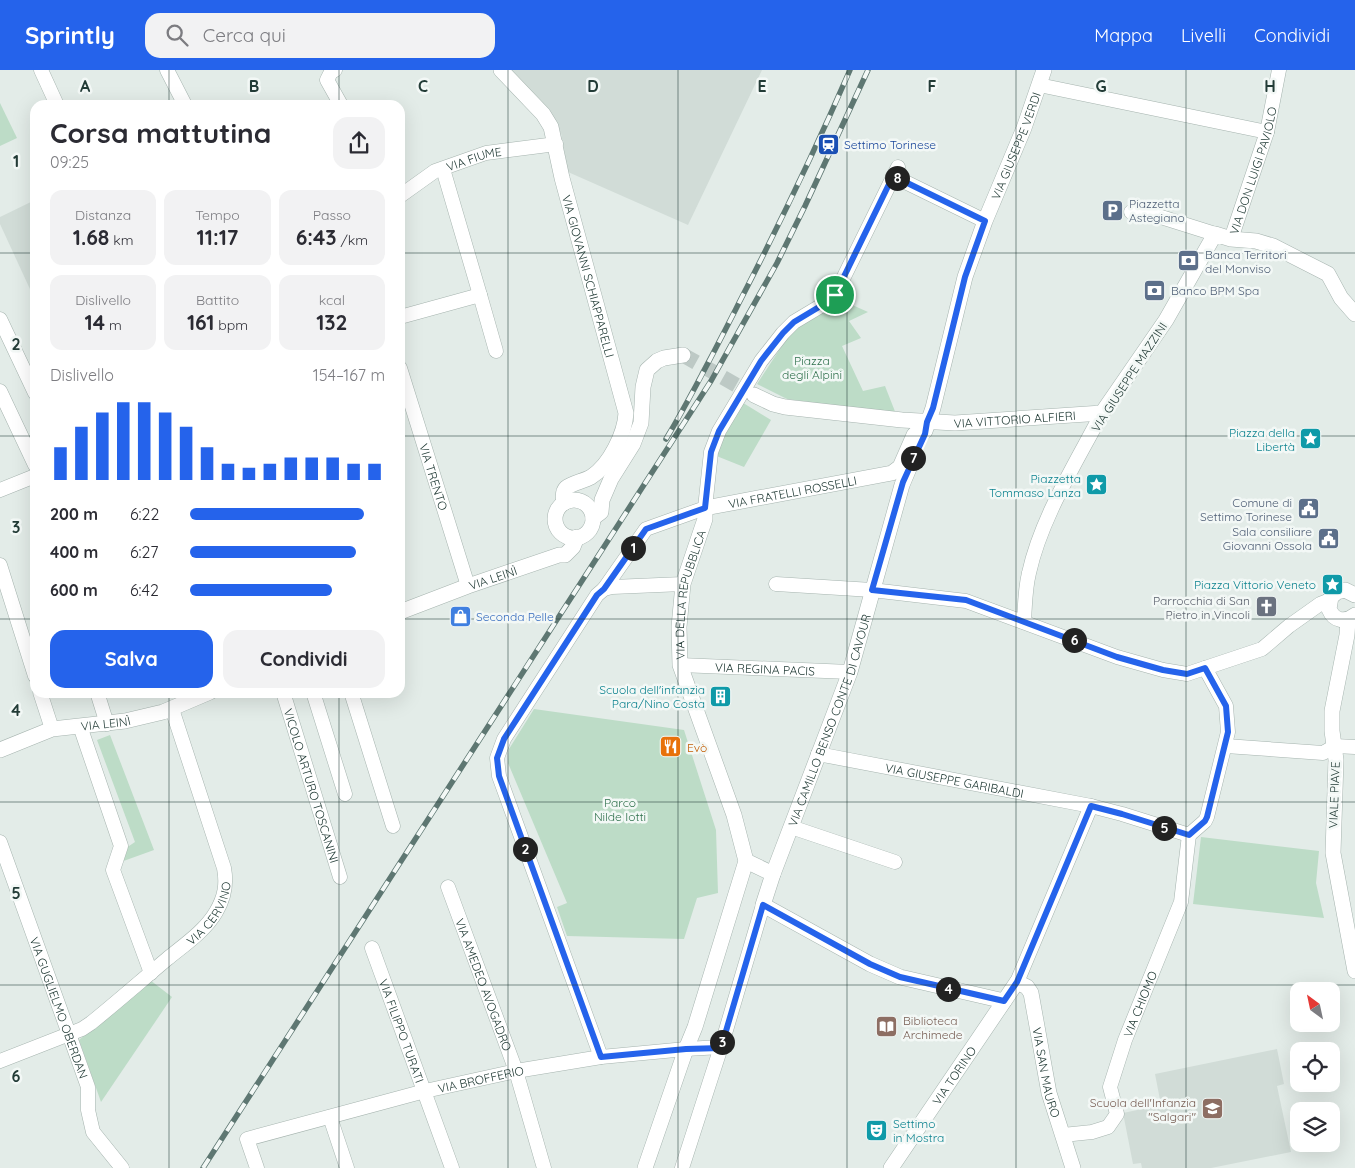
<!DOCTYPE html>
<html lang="it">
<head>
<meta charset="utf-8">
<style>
  body { margin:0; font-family:Quicksand,sans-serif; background:#f2f2f3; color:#2b2b33; height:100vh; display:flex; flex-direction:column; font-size:19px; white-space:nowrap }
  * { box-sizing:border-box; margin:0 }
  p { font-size:16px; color:#7c7c81 }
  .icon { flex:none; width:28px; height:28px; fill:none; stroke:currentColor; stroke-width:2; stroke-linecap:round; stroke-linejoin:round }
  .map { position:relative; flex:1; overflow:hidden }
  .details { position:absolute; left:30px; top:30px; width:375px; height:598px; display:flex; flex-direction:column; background:#fff; border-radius:15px; box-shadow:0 5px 20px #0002 }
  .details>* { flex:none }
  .needle { width:32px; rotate:327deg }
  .fabs { position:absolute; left:1290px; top:912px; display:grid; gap:10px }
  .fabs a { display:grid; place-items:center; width:50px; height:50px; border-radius:10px; background:#fff; box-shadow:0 5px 20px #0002; font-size:25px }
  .pin { position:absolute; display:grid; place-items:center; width:42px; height:42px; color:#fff; margin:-21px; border:2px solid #fff; border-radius:50%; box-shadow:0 1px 5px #0007 }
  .km { position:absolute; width:25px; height:25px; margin:-12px; border-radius:50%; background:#222; color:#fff; font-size:14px; line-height:25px; text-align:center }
  .round { display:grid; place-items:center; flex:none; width:52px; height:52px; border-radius:15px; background:#f2f2f3 }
  .head { display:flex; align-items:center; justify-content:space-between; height:85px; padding:0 20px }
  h1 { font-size:28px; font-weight:700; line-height:38px }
  .figures { display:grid; grid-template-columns:repeat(3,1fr); gap:8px; height:85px; padding:5px 20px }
  .figures div { display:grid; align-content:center; border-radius:12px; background:#f2f2f3; text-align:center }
  .figures b { font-size:21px; font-weight:700 }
  .figures small { font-size:14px; font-weight:400 }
  .figures p { font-size:14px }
  .chart { height:140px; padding:10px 20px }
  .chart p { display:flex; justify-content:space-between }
  .chart svg { width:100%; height:90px; margin-top:5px; stroke:#2563eb; stroke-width:6 }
  .cta { display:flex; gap:10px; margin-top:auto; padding:10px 20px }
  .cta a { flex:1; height:58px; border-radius:15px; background:#2563eb; color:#fff; font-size:20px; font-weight:700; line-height:58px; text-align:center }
  .cta a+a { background:#f2f2f3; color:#2b2b33 }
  ul { padding:0 20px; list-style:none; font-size:16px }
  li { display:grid; grid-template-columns:80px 60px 1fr; align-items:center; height:38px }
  li i { height:12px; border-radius:6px; background:#2563eb }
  header { display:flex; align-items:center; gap:30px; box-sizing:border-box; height:70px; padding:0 25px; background:#2563eb; color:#fff }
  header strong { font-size:24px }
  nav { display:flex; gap:28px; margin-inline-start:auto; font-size:18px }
  .search { width:350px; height:45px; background:#f2f2f3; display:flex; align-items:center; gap:12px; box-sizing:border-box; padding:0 18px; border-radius:15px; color:#7c7c81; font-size:19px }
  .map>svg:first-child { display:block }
  .built { fill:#d1dcd7 }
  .green { fill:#bddcc7 }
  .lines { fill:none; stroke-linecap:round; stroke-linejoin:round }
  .tertiary-tunnel { stroke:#bdc9c5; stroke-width:15; stroke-dasharray:15 8; stroke-linecap:butt }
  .minor-casing { stroke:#a6b4af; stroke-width:15 }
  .tertiary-casing { stroke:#a6b4af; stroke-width:16 }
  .minor { stroke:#fff; stroke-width:14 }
  .tertiary { stroke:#fff; stroke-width:15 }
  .rail-casing { stroke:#5e7772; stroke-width:5.5 }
  .rail { stroke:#f3f8f6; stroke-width:4; stroke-dasharray:11; stroke-linecap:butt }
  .route-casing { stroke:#fff; stroke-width:10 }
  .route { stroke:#2563eb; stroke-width:6 }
  .grid { fill:none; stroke:#233c37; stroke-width:1; stroke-opacity:0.55 }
  .labels { text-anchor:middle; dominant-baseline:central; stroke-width:5; stroke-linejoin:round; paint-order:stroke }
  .transit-label { font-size:12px; fill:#164399; stroke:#f3f8f6; text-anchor:start }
  .street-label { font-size:12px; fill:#233c37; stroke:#f3f8f6 }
  .service-label { font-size:12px; fill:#4e5e75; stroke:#f3f8f6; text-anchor:start }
  .park-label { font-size:12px; fill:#30714d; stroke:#f3f8f6 }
  .culture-label { font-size:12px; fill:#0d838f; stroke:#f3f8f6; text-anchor:end }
  .worship-label { font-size:12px; fill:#5b616d; stroke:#f3f8f6; text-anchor:end }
  .shop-label { font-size:12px; fill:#366cbe; stroke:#f3f8f6; text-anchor:start }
  .food-label { font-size:12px; fill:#c56008; stroke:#f3f8f6; text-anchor:start }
  .education-label { font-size:12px; fill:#785e54; stroke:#f3f8f6; text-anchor:start }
  .grid-label { font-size:16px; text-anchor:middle; font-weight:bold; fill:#233c37; stroke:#f3f8f6; stroke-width:5; stroke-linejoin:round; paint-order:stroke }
</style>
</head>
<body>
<header>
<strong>Sprintly</strong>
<div class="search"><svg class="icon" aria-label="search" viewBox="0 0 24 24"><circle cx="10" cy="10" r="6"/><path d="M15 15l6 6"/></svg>Cerca qui</div>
<nav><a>Mappa</a><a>Livelli</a><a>Condividi</a></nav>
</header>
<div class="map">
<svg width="1355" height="1098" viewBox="0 0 1355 1098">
  <rect width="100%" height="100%" fill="#e3ece8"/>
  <!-- built -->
  <g class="built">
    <polygon points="509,0 762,0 688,155 568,102 561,63"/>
    <polygon points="35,130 35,230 0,154 0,147"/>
    <polygon points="1277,979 1284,1014 1277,1016 1291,1082 1211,1098 1142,1098 1141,1093 1133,1094 1123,1043 1161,1035 1155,1004"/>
  </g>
  <!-- green -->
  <g class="green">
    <polygon points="0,33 17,68 0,76"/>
    <polygon points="839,229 868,242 849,251 861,268 842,276 863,321 885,316 896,344 787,329 757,314 795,256"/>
    <polygon points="740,331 771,350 744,397 714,385"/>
    <polygon points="534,639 684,660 716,760 718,823 697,828 684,869 567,866 557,837 567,833 508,693 509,679"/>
    <polygon points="110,665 154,780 118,793 126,778 135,772 97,670"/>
    <polygon points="1201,767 1319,781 1316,813 1324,848 1193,834"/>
    <polygon points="150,910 172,927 101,1032 79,970"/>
  </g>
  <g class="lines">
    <!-- tertiary-tunnel -->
    <polyline class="tertiary-tunnel" points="683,285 754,325"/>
    <defs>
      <g id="minor">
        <polyline points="41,0 57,35"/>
        <polyline points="167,0 185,35"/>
        <polyline points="335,0 331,2 327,10 341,35"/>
        <polyline points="1039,15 1267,62"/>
        <polyline points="443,99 480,225"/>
        <polyline points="893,106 985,151"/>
        <path id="s1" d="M400,126L435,101L486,83L556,74"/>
        <polyline points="1131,142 1161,147 1215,164"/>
        <path id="s2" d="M1231,169L1267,62L1279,0"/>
        <polyline points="400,247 480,225 496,281"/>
        <polyline points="0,249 35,323"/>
        <path id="s3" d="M400,298L468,516"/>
        <polyline points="0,321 35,395"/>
        <polyline points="0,420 35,406"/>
        <polyline points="0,495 35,606"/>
        <polyline points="776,514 872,520 966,531 1117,587 1163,600 1187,604 1262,579 1289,556 1320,534 1330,530"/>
        <polyline points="604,519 646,459 705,438 711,382 719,361 761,291 783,263 794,252 829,231 835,225 898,97"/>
        <path d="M1024,552C1025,535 1025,519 1029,503C1041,448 1076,393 1102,343"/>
        <path id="s4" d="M680,595L850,602"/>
        <polyline points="40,622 52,659"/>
        <polyline points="97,622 107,654"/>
        <path id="s5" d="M283,622L340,807"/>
        <polyline points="313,622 345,724"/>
        <polyline points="351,622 393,756"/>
        <polyline points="80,656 121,776 113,800 151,903"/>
        <polyline points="1226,676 1323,683 1335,676 1355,677"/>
        <path id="s6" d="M818,684L1091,736L1122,744L1189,765L1205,751L1207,747L1228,662L1226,636L1205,598"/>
        <polyline points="791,757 895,792"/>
        <path id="s7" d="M0,772L88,1017V1040L93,1062L122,1098"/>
        <path id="s8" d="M448,817L516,1001L544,1098"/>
        <path id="s9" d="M372,878L452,1098"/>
        <polyline points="1017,912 1091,736"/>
        <polyline points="601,987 499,706 497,688 504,669 597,525 604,519 612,517 683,514"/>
        <path id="s10" d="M0,991L82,959L91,953C117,932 142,910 167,889C184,875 205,861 216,842C225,827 227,814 224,798L172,639"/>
        <polyline points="330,1047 347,1098"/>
        <path id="s11" d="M1063,1065L1092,1062L1108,1057L1117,1044L1110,1017L1125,970L1181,832L1189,765"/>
        <path id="s12" d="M257,1098L247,1069L425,1021L516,1001L601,987L686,979L721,977"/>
        <polyline points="682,1098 721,977 763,835"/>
      </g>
      <g id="tertiary">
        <path id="s13" d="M501,0L543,44L551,57L562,108L626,343C625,363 610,395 591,407C584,411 572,413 566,418C562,422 563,428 564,433"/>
        <path id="s14" d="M754,325L773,334L785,337L902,350L955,353L1102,343L1166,250L1215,164L1231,169L1256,171L1273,176L1328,204L1341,228L1355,244"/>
        <path id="s15" d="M925,361L933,338L965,207L985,151L1024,58L1044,0"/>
        <circle cx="574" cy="449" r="19"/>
        <polyline points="593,448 601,442 602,430 611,409 633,374 641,353 643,317 647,300 657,291 664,288 683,285"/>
        <path d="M1355,525L1345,520L1337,522L1331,527L1329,539C1334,551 1345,553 1355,545"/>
        <path id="s16" d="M400,542L468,516L559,485H565L573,477L577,467"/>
        <polyline points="1348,550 1347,565 1332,641 1332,661 1336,690 1333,783 1355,901"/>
        <path id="s17" d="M0,680L52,659L125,651L163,642L210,622"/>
        <polyline points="746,791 773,804 763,835 870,894 900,907 1004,931"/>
        <path id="s18" d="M773,804L850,602L902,415L913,389"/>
        <path id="s19" d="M645,1098L686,979L695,957L746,791L734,745L680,595L679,557L683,514L705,449V438L892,403L900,397L914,365L927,352"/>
        <path id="s20" d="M891,1098L1017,912L1027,917L1031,923L1049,1023L1073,1098"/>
      </g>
    </defs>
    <!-- minor casing -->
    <use href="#minor" class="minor-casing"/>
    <!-- tertiary casing -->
    <use href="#tertiary" class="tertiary-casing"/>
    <!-- minor -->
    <use href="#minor" class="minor"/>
    <!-- tertiary -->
    <use href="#tertiary" class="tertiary"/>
    <defs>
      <g id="rail">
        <path d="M666,369C694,322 718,274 743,225C781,151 817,76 850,0"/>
        <polyline points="203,1098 711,311 777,193 805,136 868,0"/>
      </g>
    </defs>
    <!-- rail casing -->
    <use href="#rail" class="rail-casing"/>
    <!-- rail -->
    <use href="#rail" class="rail"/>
  </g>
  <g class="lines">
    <defs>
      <polygon id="route" points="893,106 985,151 965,207 933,338 927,352 925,364 903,412 872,520 966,530 1117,587 1163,600 1187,604 1205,598 1226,636 1228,662 1207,747 1205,751 1189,765 1122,744 1091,736 1017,912 1004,931 900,907 870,894 763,835 721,978 686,979 601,987 499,706 497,688 504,669 597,525 604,519 646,459 705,438 711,382 719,361 761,291 783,263 794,252 829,231 835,225"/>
    </defs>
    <!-- route casing -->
    <use href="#route" class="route-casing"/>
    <!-- route -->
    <use href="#route" class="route"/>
  </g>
  <!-- grid -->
  <path class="grid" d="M169,0V35M339,0V35M508,0V1098M678,0V1098M847,0V1098M1016,0V1098M1186,0V1098M0,183H35M400,183H1355M0,366H35M400,366H1355M0,549H35M400,549H1355M169,622V1098M339,622V1098M0,732H1355M0,915H1355"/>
  <!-- icons -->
  <defs>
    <symbol id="station-square" viewBox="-11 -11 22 22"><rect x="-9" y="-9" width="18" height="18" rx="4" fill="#1a4fb4" stroke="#f3f8f6"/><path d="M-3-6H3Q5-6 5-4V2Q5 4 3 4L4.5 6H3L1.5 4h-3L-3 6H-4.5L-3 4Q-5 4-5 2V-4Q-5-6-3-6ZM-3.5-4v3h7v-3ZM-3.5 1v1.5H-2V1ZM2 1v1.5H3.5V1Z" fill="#fff"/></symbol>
    <symbol id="parking-square" viewBox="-11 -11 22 22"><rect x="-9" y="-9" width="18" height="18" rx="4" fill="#5c6f8a" stroke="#f3f8f6"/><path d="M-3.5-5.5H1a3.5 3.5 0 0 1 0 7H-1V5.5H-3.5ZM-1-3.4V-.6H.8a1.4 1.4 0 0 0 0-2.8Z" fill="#fff"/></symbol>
    <symbol id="bank-square" viewBox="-11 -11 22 22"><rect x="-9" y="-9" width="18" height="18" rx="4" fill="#5c6f8a" stroke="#f3f8f6"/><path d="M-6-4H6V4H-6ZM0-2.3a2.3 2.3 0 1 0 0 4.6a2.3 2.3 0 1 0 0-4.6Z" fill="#fff"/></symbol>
    <symbol id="sight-square" viewBox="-11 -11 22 22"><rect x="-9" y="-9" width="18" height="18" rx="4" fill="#0f9aa8" stroke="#f3f8f6"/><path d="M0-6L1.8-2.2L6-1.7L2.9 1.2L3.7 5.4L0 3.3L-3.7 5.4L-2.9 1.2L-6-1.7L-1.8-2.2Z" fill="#fff"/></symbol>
    <symbol id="civic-square" viewBox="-11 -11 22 22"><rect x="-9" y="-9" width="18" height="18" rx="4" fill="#5c6f8a" stroke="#f3f8f6"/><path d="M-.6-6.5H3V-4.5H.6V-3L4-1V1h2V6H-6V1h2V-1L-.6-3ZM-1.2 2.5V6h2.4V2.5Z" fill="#fff"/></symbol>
    <symbol id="church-square" viewBox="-11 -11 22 22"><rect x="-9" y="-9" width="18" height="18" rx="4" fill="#6b7280" stroke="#f3f8f6"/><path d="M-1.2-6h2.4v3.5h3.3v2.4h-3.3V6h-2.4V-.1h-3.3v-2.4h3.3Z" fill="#fff"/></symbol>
    <symbol id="shop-square" viewBox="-11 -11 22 22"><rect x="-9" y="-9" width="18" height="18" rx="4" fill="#3f7fe0" stroke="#f3f8f6"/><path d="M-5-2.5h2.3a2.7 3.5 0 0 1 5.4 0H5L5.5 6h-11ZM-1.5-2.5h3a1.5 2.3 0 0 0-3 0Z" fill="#fff"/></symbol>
    <symbol id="building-square" viewBox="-11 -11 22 22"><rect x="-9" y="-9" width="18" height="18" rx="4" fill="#0f9aa8" stroke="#f3f8f6"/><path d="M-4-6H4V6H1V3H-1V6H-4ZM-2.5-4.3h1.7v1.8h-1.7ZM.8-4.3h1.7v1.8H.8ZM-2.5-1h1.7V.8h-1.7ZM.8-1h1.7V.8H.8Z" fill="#fff"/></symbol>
    <symbol id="restaurant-square" viewBox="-11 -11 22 22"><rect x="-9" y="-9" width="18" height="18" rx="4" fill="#e8710a" stroke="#f3f8f6"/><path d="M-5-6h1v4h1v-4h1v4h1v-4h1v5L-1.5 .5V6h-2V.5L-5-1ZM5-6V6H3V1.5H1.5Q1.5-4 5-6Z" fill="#fff"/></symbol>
    <symbol id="library-square" viewBox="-11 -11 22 22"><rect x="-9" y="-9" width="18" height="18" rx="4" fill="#8d6e63" stroke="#f3f8f6"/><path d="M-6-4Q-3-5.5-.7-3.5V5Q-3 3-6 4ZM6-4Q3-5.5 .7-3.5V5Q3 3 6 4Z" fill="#fff"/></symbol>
    <symbol id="school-square" viewBox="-11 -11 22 22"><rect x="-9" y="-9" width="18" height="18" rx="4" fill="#8d6e63" stroke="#f3f8f6"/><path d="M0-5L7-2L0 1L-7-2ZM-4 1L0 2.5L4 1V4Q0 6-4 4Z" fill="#fff"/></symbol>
    <symbol id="theatre-square" viewBox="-11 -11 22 22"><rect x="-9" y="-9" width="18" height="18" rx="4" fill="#0f9aa8" stroke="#f3f8f6"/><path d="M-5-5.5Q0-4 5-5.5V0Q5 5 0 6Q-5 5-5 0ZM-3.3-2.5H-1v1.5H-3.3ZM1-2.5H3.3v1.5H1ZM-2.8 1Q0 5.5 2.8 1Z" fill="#fff"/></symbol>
  </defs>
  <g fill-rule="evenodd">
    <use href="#station-square" x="816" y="62" width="25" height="25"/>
    <use href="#parking-square" x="1100" y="128" width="25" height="25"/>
    <use href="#bank-square" x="1176" y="178" width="25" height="25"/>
    <use href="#bank-square" x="1142" y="208" width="25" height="25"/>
    <use href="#sight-square" x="1298" y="356" width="25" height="25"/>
    <use href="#sight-square" x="1084" y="402" width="25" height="25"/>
    <use href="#civic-square" x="1296" y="426" width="25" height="25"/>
    <use href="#civic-square" x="1316" y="456" width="25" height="25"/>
    <use href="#sight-square" x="1320" y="502" width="25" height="25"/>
    <use href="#church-square" x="1254" y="524" width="25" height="25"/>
    <use href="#shop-square" x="448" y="534" width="25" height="25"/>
    <use href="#building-square" x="708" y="614" width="25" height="25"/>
    <use href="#restaurant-square" x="658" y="664" width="25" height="25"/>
    <use href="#library-square" x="874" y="944" width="25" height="25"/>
    <use href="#school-square" x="1200" y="1026" width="25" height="25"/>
    <use href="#theatre-square" x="864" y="1048" width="25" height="25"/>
  </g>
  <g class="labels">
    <!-- transit labels -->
    <g class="transit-label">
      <text x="844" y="74">Settimo Torinese</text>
    </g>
    <!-- street labels -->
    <g class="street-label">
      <text stroke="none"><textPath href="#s15" startOffset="300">VIA GIUSEPPE VERDI</textPath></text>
      <text stroke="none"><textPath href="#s1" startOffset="84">VIA FIUME</textPath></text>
      <text stroke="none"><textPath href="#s2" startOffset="72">VIA DON LUIGI PAVIOLO</textPath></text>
      <text stroke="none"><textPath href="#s13" startOffset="230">VIA GIOVANNI SCHIAPPARELLI</textPath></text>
      <text transform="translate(1129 307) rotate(-57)">VIA GIUSEPPE MAZZINI</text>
      <text stroke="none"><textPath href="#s14" startOffset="264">VIA VITTORIO ALFIERI</textPath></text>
      <text stroke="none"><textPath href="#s3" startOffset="114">VIA TRENTO</textPath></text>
      <text stroke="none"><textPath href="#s19" startOffset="780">VIA FRATELLI ROSSELLI</textPath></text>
      <text stroke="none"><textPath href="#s16" startOffset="99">VIA LEINÌ</textPath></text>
      <text stroke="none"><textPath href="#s19" startOffset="602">VIA DELLA REPUBBLICA</textPath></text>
      <text stroke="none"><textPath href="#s4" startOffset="85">VIA REGINA PACIS</textPath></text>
      <text stroke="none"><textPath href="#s18" startOffset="164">VIA CAMILLO BENSO CONTE DI CAVOUR</textPath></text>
      <text stroke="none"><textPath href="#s17" startOffset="110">VIA LEINÌ</textPath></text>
      <text stroke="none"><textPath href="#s6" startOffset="139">VIA GIUSEPPE GARIBALDI</textPath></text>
      <text stroke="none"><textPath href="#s5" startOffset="98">VICOLO ARTURO TOSCANINI</textPath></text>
      <text transform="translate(1334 725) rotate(-88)">VIALE PIAVE</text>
      <text stroke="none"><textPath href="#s10" startOffset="262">VIA CERVINO</textPath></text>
      <text stroke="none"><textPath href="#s8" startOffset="104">VIA AMEDEO AVOGADRO</textPath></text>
      <text stroke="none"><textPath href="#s11" startOffset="178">VIA CHIOMO</textPath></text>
      <text stroke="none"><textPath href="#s7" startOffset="176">VIA GUGLIELMO OBERDAN</textPath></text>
      <text stroke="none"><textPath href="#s9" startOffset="88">VIA FILIPPO TURATI</textPath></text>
      <text stroke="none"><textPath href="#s20" startOffset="324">VIA SAN MAURO</textPath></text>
      <text stroke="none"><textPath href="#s20" startOffset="112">VIA TORINO</textPath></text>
      <text stroke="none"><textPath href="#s12" startOffset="272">VIA BROFFERIO</textPath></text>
    </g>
    <!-- service labels -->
    <g class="service-label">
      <text x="1129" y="133">Piazzetta<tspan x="1129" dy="14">Astegiano</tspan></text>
      <text x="1205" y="184">Banca Territori<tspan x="1205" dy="14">del Monviso</tspan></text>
      <text x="1171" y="220">Banco BPM Spa</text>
      <text x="1292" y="432" text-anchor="end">Comune di<tspan x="1292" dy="14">Settimo Torinese</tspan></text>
      <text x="1312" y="461" text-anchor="end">Sala consiliare<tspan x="1312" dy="14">Giovanni Ossola</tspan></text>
    </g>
    <!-- park labels -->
    <g class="park-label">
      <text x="812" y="290">Piazza<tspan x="812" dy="14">degli Alpini</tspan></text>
      <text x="620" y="732">Parco<tspan x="620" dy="14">Nilde Iotti</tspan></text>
    </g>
    <!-- culture labels -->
    <g class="culture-label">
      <text x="1295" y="362">Piazza della<tspan x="1295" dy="14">Libertà</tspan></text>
      <text x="1081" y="408">Piazzetta<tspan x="1081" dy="14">Tommaso Lanza</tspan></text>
      <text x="1316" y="514">Piazza Vittorio Veneto</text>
      <text x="705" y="619">Scuola dell'infanzia<tspan x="705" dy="14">Para/Nino Costa</tspan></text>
      <text x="893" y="1053" text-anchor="start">Settimo<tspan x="893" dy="14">in Mostra</tspan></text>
    </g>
    <!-- worship labels -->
    <g class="worship-label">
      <text x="1250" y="530">Parrocchia di San<tspan x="1250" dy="14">Pietro in Vincoli</tspan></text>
    </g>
    <!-- shop labels -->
    <g class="shop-label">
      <text x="476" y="546">Seconda Pelle</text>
    </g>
    <!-- food labels -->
    <g class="food-label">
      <text x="687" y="677">Evò</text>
    </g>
    <!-- education labels -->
    <g class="education-label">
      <text x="903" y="950">Biblioteca<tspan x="903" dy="14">Archimede</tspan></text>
      <text x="1196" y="1032" text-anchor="end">Scuola dell'Infanzia<tspan x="1196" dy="14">"Salgari"</tspan></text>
    </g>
  </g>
  <g class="grid-label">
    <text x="85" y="22">A</text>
    <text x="254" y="22">B</text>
    <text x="423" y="22">C</text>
    <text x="593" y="22">D</text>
    <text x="762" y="22">E</text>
    <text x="932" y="22">F</text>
    <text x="1101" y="22">G</text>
    <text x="1270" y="22">H</text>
    <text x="16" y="97">1</text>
    <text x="16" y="280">2</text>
    <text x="16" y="463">3</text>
    <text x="16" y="646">4</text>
    <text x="16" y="829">5</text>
    <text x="16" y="1012">6</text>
  </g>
</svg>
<div class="fabs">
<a><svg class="needle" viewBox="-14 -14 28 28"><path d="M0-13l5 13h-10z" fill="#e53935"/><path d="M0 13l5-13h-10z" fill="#7c7c81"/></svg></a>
<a><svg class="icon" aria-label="locate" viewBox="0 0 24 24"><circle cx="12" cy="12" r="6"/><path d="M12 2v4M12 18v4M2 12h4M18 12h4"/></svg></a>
<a><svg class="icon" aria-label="layers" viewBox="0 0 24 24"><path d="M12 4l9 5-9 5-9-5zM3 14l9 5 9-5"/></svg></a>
</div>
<div class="pin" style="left:835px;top:225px;background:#1e9e55"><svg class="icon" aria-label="arrive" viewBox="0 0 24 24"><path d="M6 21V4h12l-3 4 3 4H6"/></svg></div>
<b class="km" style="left:633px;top:478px">1</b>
<b class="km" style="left:525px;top:779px">2</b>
<b class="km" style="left:722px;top:972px">3</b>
<b class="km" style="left:948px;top:919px">4</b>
<b class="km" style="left:1164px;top:758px">5</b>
<b class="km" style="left:1074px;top:570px">6</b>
<b class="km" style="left:913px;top:388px">7</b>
<b class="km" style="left:897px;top:108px">8</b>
<section class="details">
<div class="head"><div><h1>Corsa mattutina</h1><p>09:25</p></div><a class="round"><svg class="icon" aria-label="share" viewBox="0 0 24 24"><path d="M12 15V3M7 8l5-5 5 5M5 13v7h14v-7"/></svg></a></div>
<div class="figures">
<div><p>Distanza</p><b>1.68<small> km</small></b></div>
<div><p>Tempo</p><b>11:17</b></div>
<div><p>Passo</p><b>6:43<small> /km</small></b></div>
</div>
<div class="figures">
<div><p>Dislivello</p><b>14<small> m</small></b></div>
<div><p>Battito</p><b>161<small> bpm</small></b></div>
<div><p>kcal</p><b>132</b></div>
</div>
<div class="chart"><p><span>Dislivello</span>154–167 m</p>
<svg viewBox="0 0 160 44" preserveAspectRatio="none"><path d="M5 44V28M15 44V18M25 44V11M35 44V6M45 44V6M55 44V11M65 44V18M75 44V28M85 44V36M95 44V38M105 44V36M115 44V33M125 44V33M135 44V33M145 44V36M155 44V36"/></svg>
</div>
<ul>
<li><b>200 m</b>6:22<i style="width:89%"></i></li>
<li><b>400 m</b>6:27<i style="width:85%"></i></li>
<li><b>600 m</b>6:42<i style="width:73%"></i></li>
</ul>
<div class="cta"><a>Salva</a><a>Condividi</a></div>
</section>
</div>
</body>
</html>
